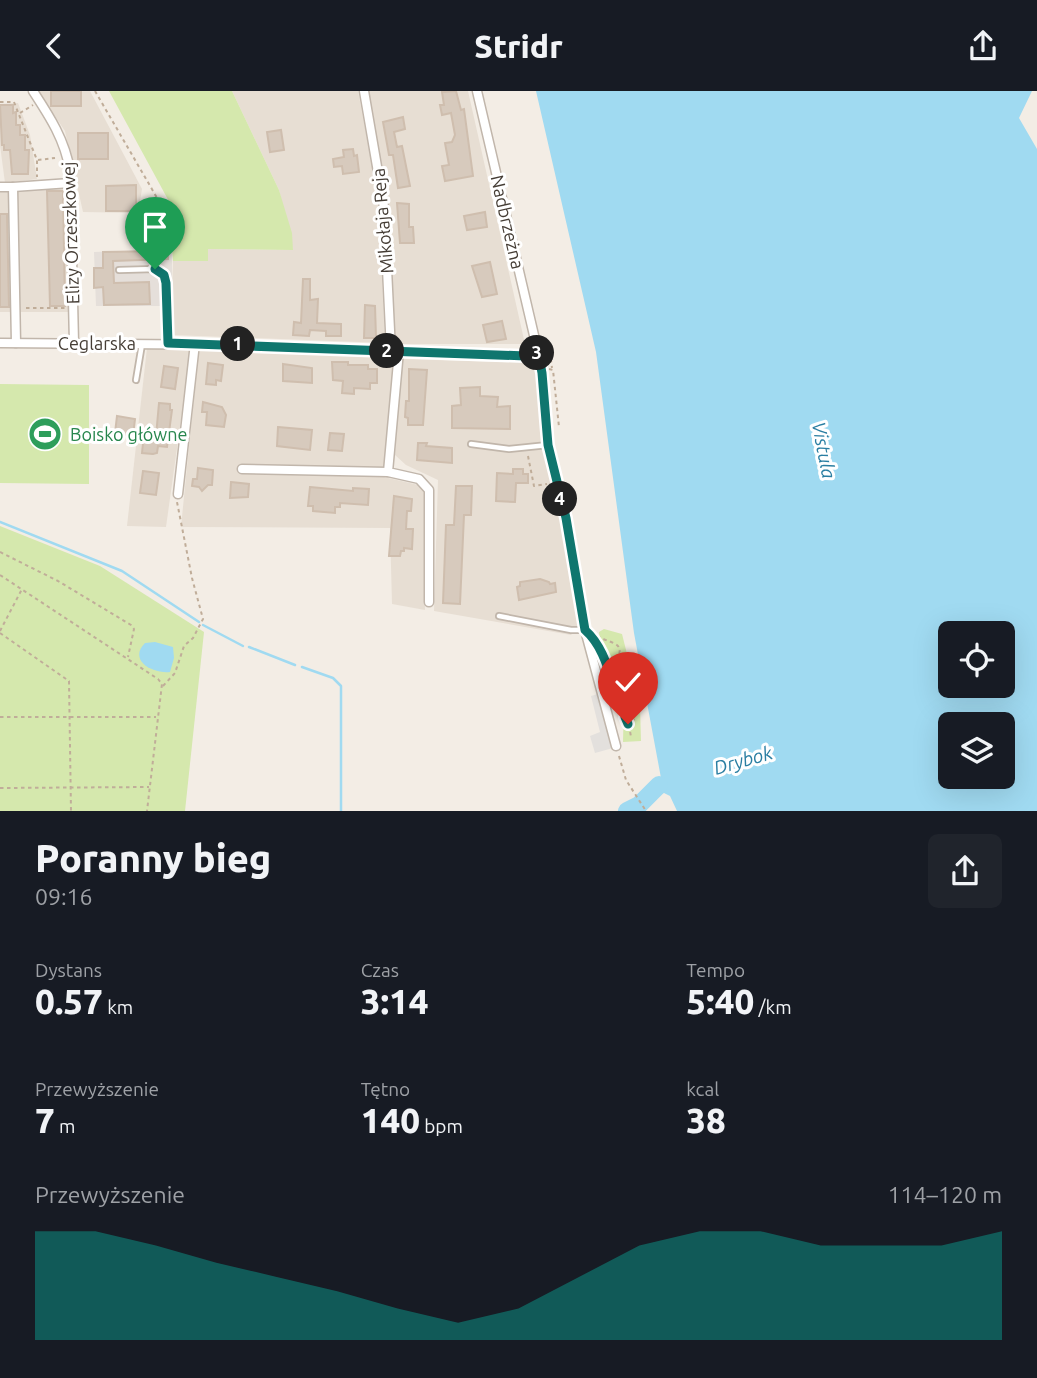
<!DOCTYPE html>
<html lang="pl">
<head>
<meta charset="utf-8">
<style>
  body { margin:0; font-family:Ubuntu,sans-serif; background:#20242c; color:#f1f3f6; height:100vh; display:flex; flex-direction:column; font-size:26px; white-space:nowrap }
  * { box-sizing:border-box; margin:0 }
  p { font-size:23px; color:#9ea1a6 }
  .icon { flex:none; width:38px; height:38px; fill:none; stroke:currentColor; stroke-width:2; stroke-linecap:round; stroke-linejoin:round }
  .map { position:relative; height:720px; overflow:hidden }
  .panel { display:flex; flex-direction:column; background:#171b24; flex:1 }
  .panel>* { flex:none }
  .tools { position:absolute; left:938px; top:530px; display:grid; gap:14px }
  .tools a { display:grid; place-items:center; width:77px; height:77px; border-radius:10px; background:#171b24; box-shadow:0 7px 28px #0002; font-size:35px }
  .pin { position:absolute; display:grid; place-items:center; width:60px; height:60px; color:#fff; margin:-72px -30px; border-radius:50% 50% 50% 0; rotate:-45deg; box-shadow:0 0 7px #0007 }
  .pin .icon { rotate:45deg }
  .km { position:absolute; width:35px; height:35px; margin:-18px; border-radius:50%; background:#222; color:#fff; font-size:19px; line-height:35px; text-align:center }
  .round { display:grid; place-items:center; flex:none; width:74px; height:74px; border-radius:10px; background:#20242c }
  .headline { display:flex; align-items:center; justify-content:space-between; height:119px; padding:0 35px }
  h1 { font-size:38px; font-weight:800; line-height:52px }
  .metrics { display:grid; grid-template-columns:repeat(3,1fr); gap:10px; height:119px; padding:7px 35px }
  .metrics div { display:grid; align-content:center }
  .metrics b { font-size:35px; font-weight:800 }
  .metrics small { font-size:19px; font-weight:400 }
  .metrics p { font-size:19px }
  .chart { height:196px; padding:14px 35px }
  .chart p { display:flex; justify-content:space-between }
  .chart svg { width:100%; height:126px; margin-top:7px; fill:#0f766e; opacity:.7 }
  header { display:flex; justify-content:space-between; align-items:center; height:91px; padding:0 35px; background:#171b24; font-size:32px; font-weight:800 }
  .map>svg:first-child { display:block }
  .residential { fill:#e7ded3 }
  .industrial { fill:#e5dfda }
  .green { fill:#d5e8ad }
  .parking { fill:#e3e0dd }
  .water { fill:#a0daf1; fill-rule:evenodd }
  .lines { fill:none; stroke-linecap:round; stroke-linejoin:round }
  .stream { stroke:#a0daf1; stroke-width:2.5 }
  .river { stroke:#a0daf1; stroke-width:18 }
  .building { fill:#d7cabd; stroke:#cfbeae; stroke-width:2 }
  .service-casing { stroke:#c1b6ab; stroke-width:8 }
  .minor-casing { stroke:#c1b6ab; stroke-width:11 }
  .path { stroke:#c0ad99; stroke-width:2; stroke-dasharray:3.5 3.5; stroke-linecap:butt }
  .service { stroke:#fff; stroke-width:4.5 }
  .minor { stroke:#fff; stroke-width:8 }
  .route-casing { stroke:#fff; stroke-width:14 }
  .route { stroke:#0f766e; stroke-width:9 }
  .labels { text-anchor:middle; dominant-baseline:central; stroke-width:6; stroke-linejoin:round; paint-order:stroke }
  .street-label { font-size:18px; fill:#453d35; stroke:#fff }
  .leisure-label { font-size:18px; fill:#27864d; stroke:#fff; text-anchor:start }
  .water-label { font-size:19px; font-style:italic; fill:#2a7ea2; stroke:#fff }
</style>
</head>
<body>
<header><svg class="icon" aria-label="back" viewBox="0 0 24 24"><path d="M15 5l-7 7 7 7"/></svg>Stridr<svg class="icon" aria-label="share" viewBox="0 0 24 24"><path d="M12 15V3M7 8l5-5 5 5M5 13v7h14v-7"/></svg></header>
<div class="map">
<svg width="1037" height="720" viewBox="0 0 1037 720">
  <rect width="100%" height="100%" fill="#f3ede5"/>
  <!-- residential -->
  <g class="residential">
    <polygon points="38,0 90,0 142,98 138,122 83,121 65,40"/>
    <polygon points="232,0 358,0 378,107 385,252 173,244 171,239 173,170 208,170 207,158 293,159 279,99"/>
    <polygon points="367,0 468,0 525,253 392,253 385,96"/>
    <polygon points="18,12 30,44 37,88 5,92 0,54 0,13"/>
    <polygon points="68,97 71,221 0,221 0,99"/>
    <polygon points="199,256 394,267 384,386 427,396 425,519 392,513 390,437 181,436"/>
    <polygon points="147,257 191,257 166,436 127,435"/>
    <polygon points="401,268 536,272 580,534 571,544 434,520 438,389 406,374 395,364"/>
  </g>
  <!-- industrial -->
  <polygon class="industrial" points="172,158 172,215 96,215 94,161"/>
  <!-- green -->
  <g class="green">
    <polygon points="109,0 232,0 279,99 292,142 293,159 208,158 208,170 173,170 172,158 184,138"/>
    <polygon points="0,293 89,294 89,393 0,392"/>
    <polygon points="0,435 100,475 204,541 185,720 0,720"/>
    <polygon points="604,538 622,543 640,615 641,650 623,651 624,607 600,554 599,541"/>
  </g>
  <!-- parking -->
  <polygon class="parking" points="598,603 613,657 595,662 590,645 600,641 591,605"/>
  <!-- water -->
  <g class="water">
    <path d="M536,0H1032L1019,27L1037,58V720H677L670,705L664,702L654,705L645,713L641,705L650,694L661,687L634,542L596,261ZM1003,542V595H950V542ZM950,634H1003V686H950Z"/>
    <path d="M155,551L173,556L174,567L170,581C152,583 128,569 145,552Z"/>
  </g>
  <g class="lines">
    <!-- stream -->
    <g class="stream">
      <polyline points="0,431 122,480 199,531"/>
      <polyline points="203,534 243,555"/>
      <polyline points="249,556 295,574"/>
      <polyline points="302,576 333,587 341,595 341,720"/>
    </g>
    <!-- river -->
    <polyline class="river" points="627,720 639,714 659,694"/>
  </g>
  <!-- building -->
  <g class="building">
    <rect x="51" y="0" width="30" height="15"/>
    <polygon points="456,0 461,19 464,18 473,85 445,90 442,75 449,74 445,52 452,51 455,44 451,22 442,24 440,14 444,14 442,1"/>
    <polygon points="0,14 13,14 13,22 16,21 16,34 20,34 20,44 25,44 25,59 29,59 28,83 12,83 10,59 4,59 4,54 2,54"/>
    <polygon points="403,26 405,38 394,41 397,56 402,55 410,95 398,97 393,64 389,64 383,31"/>
    <polygon points="281,39 284,59 270,61 267,41"/>
    <rect x="78" y="42" width="30" height="26"/>
    <polygon points="353,58 354,65 357,64 359,81 343,83 342,75 334,76 333,68 344,66 343,59"/>
    <polygon points="136,94 136,120 106,120 106,95"/>
    <polygon points="47,100 63,100 65,215 50,215"/>
    <polygon points="397,112 409,113 409,136 413,136 414,152 400,152"/>
    <polygon points="485,121 487,136 467,139 464,125"/>
    <polygon points="0,123 7,123 9,216 0,216"/>
    <polygon points="168,160 168,168 113,170 114,192 149,191 150,213 104,214 103,196 94,197 94,177 103,177 103,161"/>
    <polygon points="490,171 497,203 482,206 472,175"/>
    <polygon points="303,188 310,188 310,209 318,208 317,232 341,233 341,245 326,245 326,240 310,239 309,245 293,244 294,231 301,232"/>
    <polygon points="365,214 375,215 376,247 364,247"/>
    <polygon points="502,230 506,248 487,251 483,234"/>
    <polygon points="332,271 348,271 348,274 368,274 368,278 377,278 377,292 370,292 370,298 354,297 354,303 342,302 343,290 333,289"/>
    <polygon points="208,272 223,274 221,290 216,289 216,294 206,293"/>
    <polygon points="283,273 312,277 312,292 283,290"/>
    <polygon points="164,275 178,277 175,298 161,296"/>
    <polygon points="409,278 427,279 423,334 408,334 408,327 405,326 406,310 409,310"/>
    <polygon points="480,296 480,305 498,306 497,316 510,315 510,338 452,337 452,315 461,314 460,297"/>
    <polygon points="203,311 222,316 226,324 224,336 206,334 207,321 202,321"/>
    <polygon points="159,312 170,313 170,319 172,319 167,356 158,355 157,362 153,363 142,362 144,343 156,345"/>
    <polygon points="117,325 135,328 133,345 115,342"/>
    <polygon points="278,336 312,339 310,359 277,355"/>
    <polygon points="330,342 344,343 342,360 328,359"/>
    <polygon points="418,352 427,352 426,355 452,357 452,372 417,369"/>
    <polygon points="198,377 213,379 212,394 208,394 202,400 199,396 192,395 193,388 197,388"/>
    <polygon points="513,378 523,378 523,383 528,383 528,392 516,392 515,411 496,410 497,382 513,383"/>
    <polygon points="143,380 159,382 156,404 140,402"/>
    <polygon points="231,391 249,393 248,406 230,407"/>
    <polygon points="456,395 472,395 471,424 464,424 460,513 443,512 446,434 454,434"/>
    <polygon points="310,396 353,400 353,397 369,398 368,414 340,412 340,416 335,416 335,422 313,420 313,415 308,415"/>
    <polygon points="394,405 412,408 411,420 407,420 406,438 413,438 412,458 404,457 404,460 401,460 400,465 389,465"/>
    <polygon points="540,488 549,491 550,493 555,492 556,501 519,509 517,496 520,495 520,491"/>
  </g>
  <g class="lines">
    <defs>
      <g id="service">
        <polyline points="119,179 155,178 165,184 168,252"/>
        <polyline points="136,289 142,253"/>
        <polyline points="471,353 509,358 548,354"/>
        <polyline points="499,525 571,539 584,539"/>
      </g>
      <g id="minor">
        <path d="M33,0C50,26 65,49 70,80L74,252"/>
        <polyline points="364,0 384,116 391,260"/>
        <polyline points="477,0 540,270 548,354 566,427 585,539 616,655"/>
        <polyline points="0,96 13,96 16,252"/>
        <polyline points="13,96 70,92"/>
        <polyline points="0,252 244,254 526,265 539,261"/>
        <polyline points="399,260 388,381 419,388 429,399 429,511"/>
        <polyline points="242,378 388,381"/>
        <polyline points="178,403 195,252"/>
      </g>
    </defs>
    <!-- service casing -->
    <use href="#service" class="service-casing"/>
    <!-- minor casing -->
    <use href="#minor" class="minor-casing"/>
    <!-- path -->
    <g class="path">
      <polyline points="95,0 160,112"/>
      <polyline points="0,11 14,11 37,69 37,86"/>
      <polyline points="20,22 33,14"/>
      <polyline points="38,69 55,67"/>
      <polyline points="26,217 65,217"/>
      <polyline points="549,254 552,277"/>
      <polyline points="549,278 553,279 559,336"/>
      <polyline points="528,365 534,395 547,393"/>
      <polyline points="0,461 58,490 131,534 134,538 128,566"/>
      <polyline points="0,484 158,588 162,593 147,720"/>
      <polyline points="0,540 22,498"/>
      <polyline points="0,542 69,590 71,720"/>
      <path d="M597,545C616,555 627,550 614,576L615,583L620,584L625,575"/>
      <polyline points="601,559 620,612"/>
      <polyline points="163,595 175,582 184,555 193,547 203,528 192,487 177,411"/>
      <path d="M615,598C649,600 626,613 625,630L632,632L635,626C632,616 627,610 625,599"/>
      <polyline points="0,626 156,626"/>
      <polyline points="629,634 631,646"/>
      <polyline points="619,665 626,689 646,720"/>
      <polyline points="0,697 149,696"/>
    </g>
    <!-- service -->
    <use href="#service" class="service"/>
    <!-- minor -->
    <use href="#minor" class="minor"/>
  </g>
  <g class="lines">
    <defs>
      <path id="route" d="M155,178L164,184L166,192L168,252L526,265L538,261L542,282L548,354L566,427L585,539C602,554 608,577 615,598L625,599L630,616L625,626L628,633"/>
    </defs>
    <!-- route casing -->
    <use href="#route" class="route-casing"/>
    <!-- route -->
    <use href="#route" class="route"/>
  </g>
  <!-- icons -->
  <defs>
    <symbol id="stadium-disc" viewBox="-11 -11 22 22"><circle r="9.5" fill="#2e9e5b" stroke="#fff"/><path d="M0-5a6.5 5 0 1 0 0 10a6.5 5 0 1 0 0-10ZM-3.5-1.8h7v3.6h-7Z" fill="#fff"/></symbol>
  </defs>
  <g fill-rule="evenodd">
    <use href="#stadium-disc" x="26" y="324" width="38" height="38"/>
  </g>
  <g class="labels">
    <!-- street labels -->
    <g class="street-label">
      <text transform="translate(382 130) rotate(-95)">Mikołaja Reja</text>
      <text transform="translate(508 131) rotate(77)">Nadbrzeżna</text>
      <text transform="translate(70 142) rotate(-92)">Elizy Orzeszkowej</text>
      <text x="97" y="252">Ceglarska</text>
    </g>
    <!-- leisure labels -->
    <g class="leisure-label">
      <text x="70" y="343">Boisko główne</text>
    </g>
    <!-- water labels -->
    <g class="water-label">
      <text transform="translate(824 359) rotate(79)">Vistula</text>
      <text transform="translate(743 669) rotate(-16)">Drybok</text>
    </g>
  </g>
</svg>
<div class="tools">
<a><svg class="icon" aria-label="locate" viewBox="0 0 24 24"><circle cx="12" cy="12" r="6"/><path d="M12 2v4M12 18v4M2 12h4M18 12h4"/></svg></a>
<a><svg class="icon" aria-label="layers" viewBox="0 0 24 24"><path d="M12 4l9 5-9 5-9-5zM3 14l9 5 9-5"/></svg></a>
</div>
<div class="pin" style="left:155px;top:178px;background:#1e9e55"><svg class="icon" aria-label="arrive" viewBox="0 0 24 24"><path d="M6 21V4h12l-3 4 3 4H6"/></svg></div>
<div class="pin" style="left:628px;top:633px;background:#d93025"><svg class="icon" aria-label="check" viewBox="0 0 24 24"><path d="M5 12l5 5 9-10"/></svg></div>
<b class="km" style="left:238px;top:253px">1</b>
<b class="km" style="left:387px;top:260px">2</b>
<b class="km" style="left:537px;top:262px">3</b>
<b class="km" style="left:560px;top:408px">4</b>
</div>
<section class="panel">
<div class="headline"><div><h1>Poranny bieg</h1><p>09:16</p></div><a class="round"><svg class="icon" aria-label="share" viewBox="0 0 24 24"><path d="M12 15V3M7 8l5-5 5 5M5 13v7h14v-7"/></svg></a></div>
<div class="metrics">
<div><p>Dystans</p><b>0.57<small> km</small></b></div>
<div><p>Czas</p><b>3:14</b></div>
<div><p>Tempo</p><b>5:40<small> /km</small></b></div>
</div>
<div class="metrics">
<div><p>Przewyższenie</p><b>7<small> m</small></b></div>
<div><p>Tętno</p><b>140<small> bpm</small></b></div>
<div><p>kcal</p><b>38</b></div>
</div>
<div class="chart"><p><span>Przewyższenie</span>114–120 m</p>
<svg viewBox="0 0 160 44" preserveAspectRatio="none"><path d="M0 44V6L10 6L20 11L30 17L40 22L50 27L60 33L70 38L80 33L90 22L100 11L110 6L120 6L130 11L140 11L150 11L160 6V44z"/></svg>
</div>
</section>
</body>
</html>
